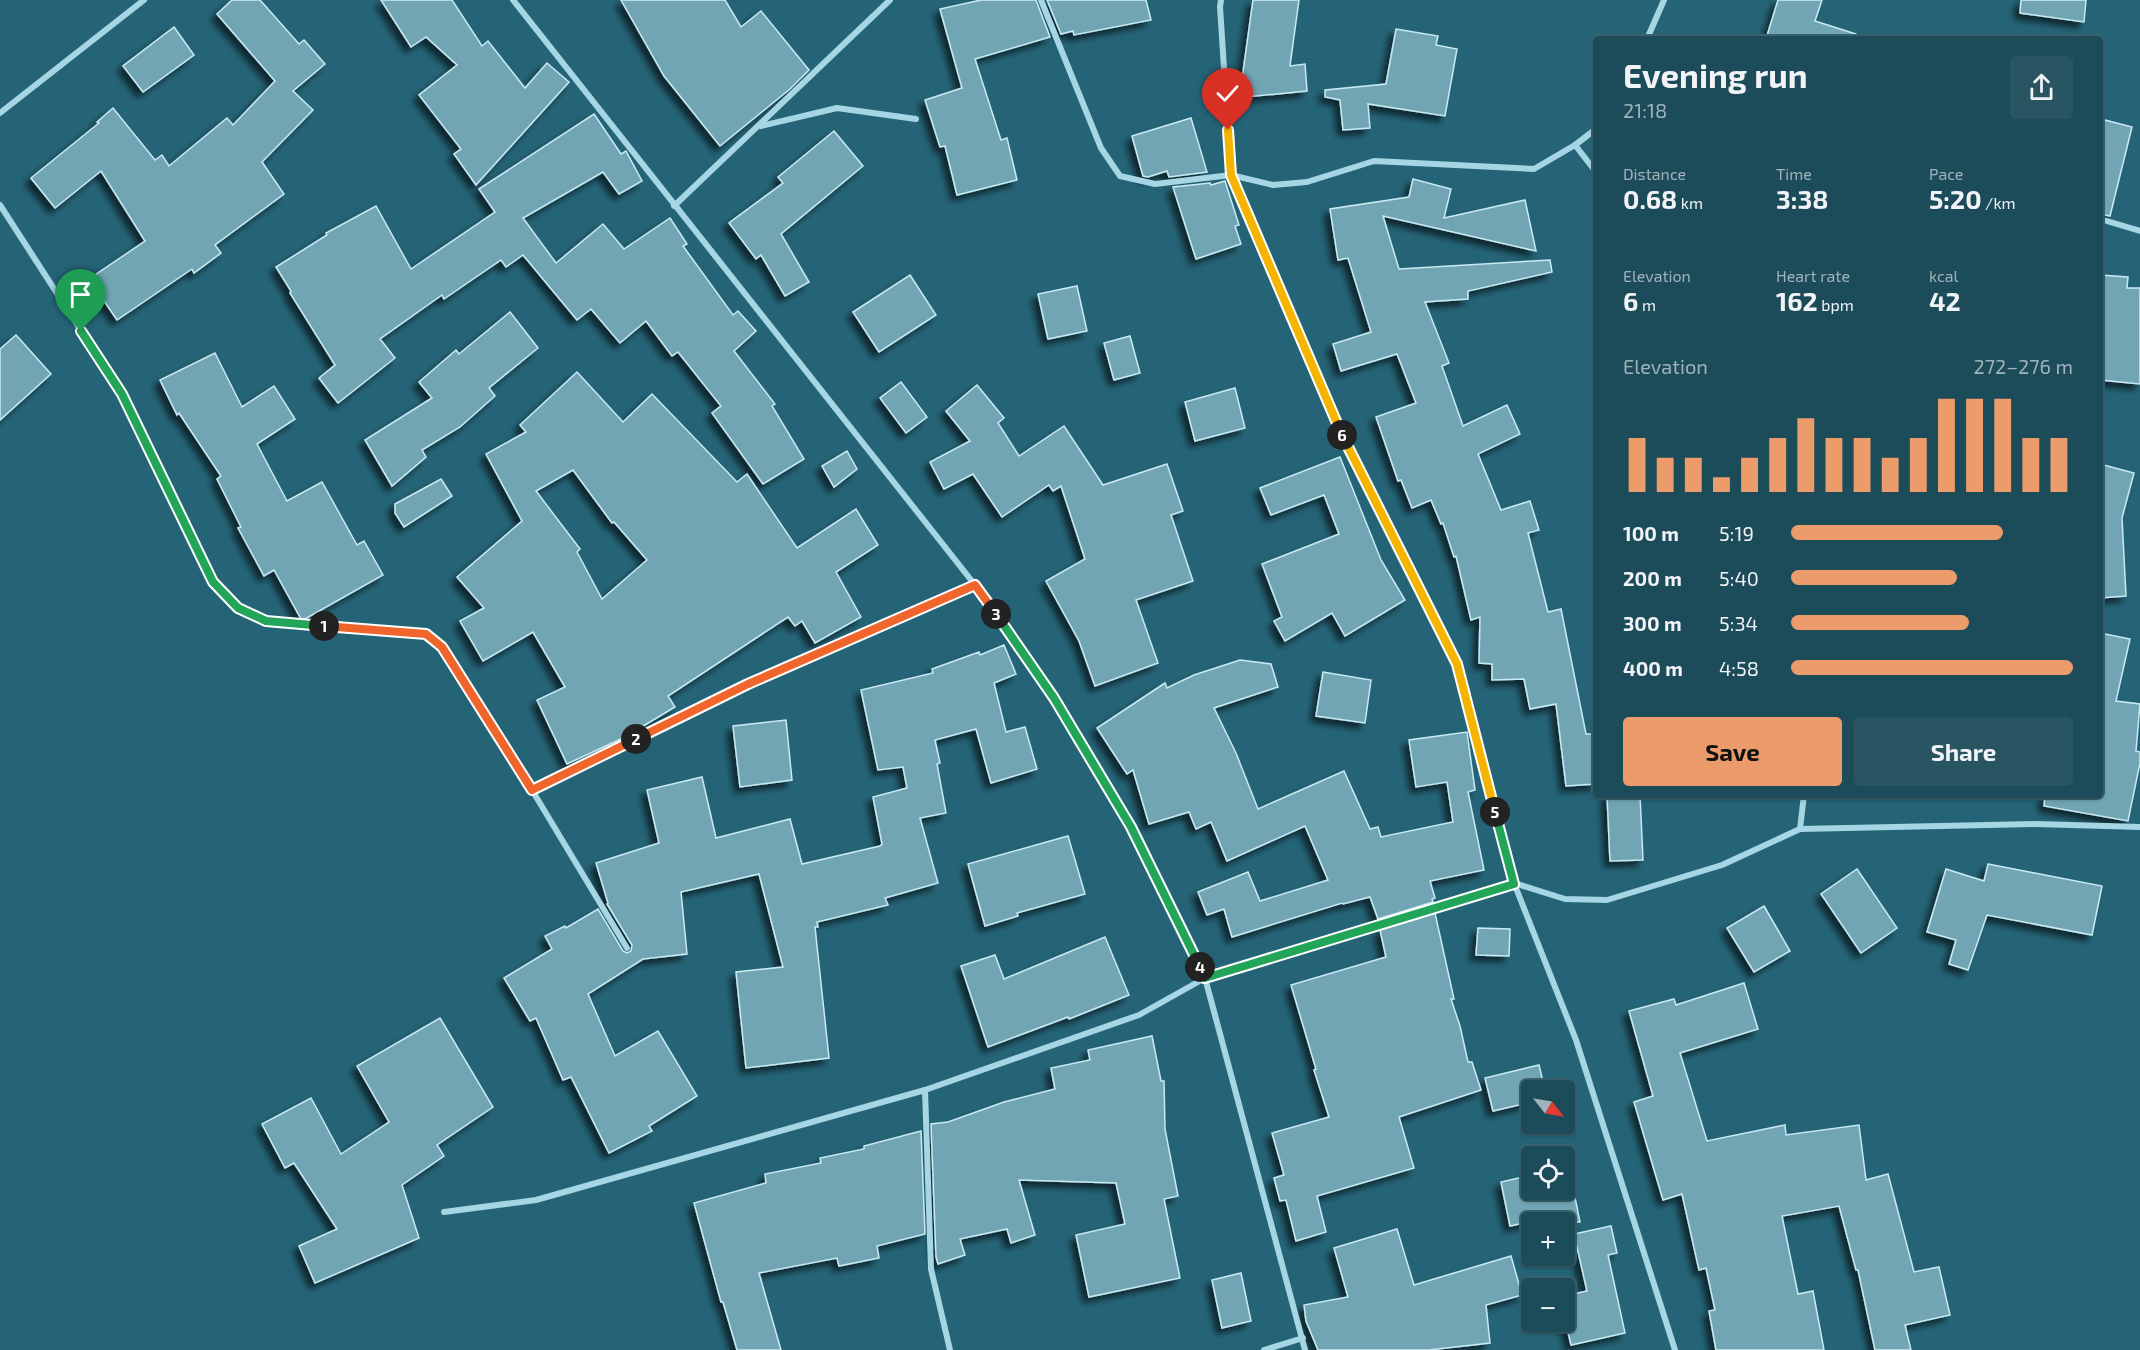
<!DOCTYPE html>
<html lang="en">
<head>
<meta charset="utf-8">
<style>
  body { margin:0; font-family:"Exo 2",sans-serif; background:#295562; color:#f1f3f6; height:100vh; display:flex; flex-direction:column; font-size:22px; white-space:nowrap }
  * { box-sizing:border-box; margin:0 }
  p { font-size:20px; color:#a0b3ba }
  .icon { flex:none; width:33px; height:33px; fill:none; stroke:currentColor; stroke-width:2; stroke-linecap:round; stroke-linejoin:round }
  .map { position:relative; flex:1; overflow:hidden }
  .panel { position:absolute; left:1593px; top:36px; width:510px; height:762px; display:flex; flex-direction:column; background:#1c4b59; border-radius:6px; box-shadow:0 2px 4px #0004,0 0 0 2px #3a636f }
  .panel>* { flex:none }
  .needle { width:39px; rotate:121deg }
  .tools { position:absolute; left:1521px; top:1080px; display:grid; gap:12px }
  .tools a { display:grid; place-items:center; width:54px; height:54px; border-radius:6px; background:#1c4b59; box-shadow:0 2px 4px #0004,0 0 0 2px #3a636f; font-size:30px }
  .pin { position:absolute; display:grid; place-items:center; width:51px; height:51px; color:#fff; margin:-62px -26px; border-radius:50% 50% 50% 0; rotate:-45deg; box-shadow:0 0 6px #0007 }
  .pin .icon { rotate:45deg }
  .km { position:absolute; width:30px; height:30px; margin:-15px; border-radius:50%; background:#222; color:#fff; font-size:16px; line-height:30px; text-align:center }
  .round { display:grid; place-items:center; flex:none; width:63px; height:63px; border-radius:6px; background:#295562 }
  .overview { display:flex; align-items:center; justify-content:space-between; height:102px; padding:0 30px }
  h1 { font-size:33px; font-weight:700; line-height:45px }
  .stats { display:grid; grid-template-columns:repeat(3,1fr); gap:9px; height:102px; padding:6px 30px }
  .stats div { display:grid; align-content:center }
  .stats b { font-size:26px; font-weight:700 }
  .stats small { font-size:16px; font-weight:400 }
  .stats p { font-size:16px }
  .chart { height:168px; padding:12px 30px }
  .chart p { display:flex; justify-content:space-between }
  .chart svg { width:100%; height:108px; margin-top:6px; stroke:#ec9c6b; stroke-width:6 }
  .button { display:flex; gap:12px; margin-top:auto; padding:12px 30px }
  .button a { flex:1; height:69px; border-radius:6px; background:#ec9c6b; color:#111; font-size:24px; font-weight:700; line-height:69px; text-align:center }
  .button a+a { background:#295562; color:#f1f3f6 }
  ul { padding:0 30px; list-style:none; font-size:20px }
  li { display:grid; grid-template-columns:96px 72px 1fr; align-items:center; height:45px }
  li i { height:15px; border-radius:8px; background:#ec9c6b }
  .map>svg:first-child { display:block }
  .building { fill:#72a5b4; stroke:#c8eaf3; stroke-width:1.5; fill-rule:evenodd; filter:url(#shadow) }
  .lines { fill:none; stroke-linecap:round; stroke-linejoin:round }
  .minor { stroke:#a6d6e3; stroke-width:6 }
  .split-1-casing { stroke:#fff; stroke-width:12 }
  .split-2-casing { stroke:#fff; stroke-width:12 }
  .split-3-casing { stroke:#fff; stroke-width:12 }
  .split-4-casing { stroke:#fff; stroke-width:12 }
  .split-5-casing { stroke:#fff; stroke-width:12 }
  .split-6-casing { stroke:#fff; stroke-width:12 }
  .split-7-casing { stroke:#fff; stroke-width:12 }
  .split-1 { stroke:#22a559; stroke-width:8 }
  .split-2 { stroke:#f0652b; stroke-width:8 }
  .split-3 { stroke:#f0652b; stroke-width:8 }
  .split-4 { stroke:#22a559; stroke-width:8 }
  .split-5 { stroke:#22a559; stroke-width:8 }
  .split-6 { stroke:#f5b400; stroke-width:8 }
  .split-7 { stroke:#f5b400; stroke-width:8 }
</style>
</head>
<body>
<div class="map">
<svg width="2140" height="1350" viewBox="0 0 2140 1350">
  <defs>
    <filter id="shadow"><feDropShadow dx="-5.5" dy="5.5" stdDeviation="3" flood-color="#0009"/></filter>
  </defs>
  <rect width="100%" height="100%" fill="#256477"/>
  <!-- building -->
  <g class="building">
    <polygon points="232,0 260,0 299,44 304,40 325,64 293,91 313,110 262,162 284,194 215,245 221,253 194,273 192,269 117,320 89,279 145,241 101,171 55,208 31,178 99,123 97,122 113,108 155,160 162,155 169,166 227,118 233,125 275,81 217,14"/>
    <polygon points="381,0 452,0 482,46 488,41 525,88 547,63 569,82 476,185 454,154 461,149 419,95 457,65 426,37 411,47"/>
    <polygon points="621,0 725,0 741,27 761,11 809,70 790,89 720,146 664,76"/>
    <polygon points="981,0 1036,0 1050,37 975,59 1001,140 1007,138 1017,180 957,195 945,146 940,147 925,100 962,88 940,9"/>
    <polygon points="1047,0 1146,0 1151,20 1074,35 1073,31 1061,34"/>
    <polygon points="1253,0 1299,0 1290,66 1305,64 1307,91 1246,97 1243,72"/>
    <polygon points="1778,0 1822,0 1815,21 1856,34 1855,39 1766,39"/>
    <polygon points="2021,0 2086,0 2084,22 2020,13"/>
    <polygon points="174,27 194,55 143,92 123,66"/>
    <polygon points="1396,29 1438,36 1436,45 1457,49 1445,116 1368,104 1370,128 1343,130 1340,100 1325,97 1325,90 1386,84"/>
    <polygon points="594,114 621,154 626,151 642,181 619,194 603,172 523,218 556,263 603,224 624,249 670,218 687,244 683,246 733,315 738,311 756,331 734,351 775,404 772,406 804,459 763,484 712,413 721,406 678,352 672,356 646,321 620,343 591,309 577,320 523,255 506,267 501,260 444,299 442,295 380,339 395,358 338,403 319,378 335,365 290,293 291,291 276,267 327,235 326,233 376,206 411,269 495,212 479,189"/>
    <polygon points="1191,118 1207,172 1169,177 1167,171 1148,177 1143,176 1132,136"/>
    <polygon points="2105,120 2132,127 2110,216 2100,214 2100,139"/>
    <polygon points="834,131 863,166 781,234 809,282 785,296 761,255 756,259 729,223 783,183 778,177"/>
    <polygon points="1413,179 1451,189 1444,218 1525,200 1536,251 1383,216 1399,269 1550,260 1552,272 1468,291 1468,299 1425,302 1449,363 1442,366 1463,426 1507,405 1520,434 1478,454 1501,510 1530,501 1539,530 1528,533 1548,612 1561,609 1586,734 1596,734 1596,784 1566,786 1556,704 1530,709 1524,679 1492,680 1492,664 1479,663 1480,617 1471,620 1456,556 1454,557 1443,523 1441,524 1431,500 1412,508 1401,480 1398,481 1376,417 1416,403 1397,354 1341,371 1333,344 1371,332 1348,258 1338,260 1330,209 1409,197"/>
    <polygon points="1225,181 1239,225 1235,226 1241,244 1196,259 1173,187 1210,183 1211,185"/>
    <polygon points="910,275 936,315 879,352 853,312"/>
    <polygon points="2100,275 2128,277 2127,288 2140,288 2140,384 2100,380"/>
    <polygon points="1077,286 1087,331 1048,339 1038,294"/>
    <polygon points="510,312 538,348 489,388 495,396 460,427 422,450 426,457 392,486 365,440 432,398 419,382 456,350 459,354"/>
    <polygon points="16,335 51,374 0,420 0,349"/>
    <polygon points="1130,336 1140,373 1114,380 1104,343"/>
    <polygon points="215,353 242,407 274,386 295,419 257,444 287,501 322,482 357,545 364,541 383,575 305,619 301,619 274,570 264,576 238,528 241,527 217,479 221,476 179,413 177,415 160,380"/>
    <path d="M577,372L623,422L652,394L737,482L747,474L797,548L856,509L878,545L836,572L861,617L815,643L802,621L795,626L788,617L668,696L675,707L625,737L567,764L537,700L565,687L533,632L483,661L460,621L484,608L457,577L522,521L486,454L526,432L520,425ZM573,470L612,523L614,522L647,560L602,599L577,552L580,549L536,491Z"/>
    <polygon points="901,382 927,417 906,433 880,398"/>
    <polygon points="977,385 1004,418 998,423 1019,456 1064,426 1103,485 1167,464 1183,511 1171,515 1193,581 1136,600 1158,663 1095,686 1079,641 1046,581 1085,559 1061,486 1053,491 1049,485 1002,517 973,474 944,489 930,462 970,441 946,411"/>
    <polygon points="1235,388 1245,428 1195,441 1185,402"/>
    <polygon points="847,451 857,469 834,487 822,466"/>
    <polygon points="1340,457 1381,560 1405,600 1345,636 1332,613 1285,641 1274,621 1282,617 1262,564 1339,534 1324,495 1271,515 1260,488"/>
    <polygon points="2100,464 2134,473 2122,518 2126,596 2100,598"/>
    <polygon points="441,479 452,496 404,527 395,513 395,504"/>
    <polygon points="2100,633 2130,639 2116,701 2140,704 2136,751 2140,752 2140,763 2128,821 2044,806 2045,795 2100,795"/>
    <polygon points="1004,645 1016,674 994,683 1006,732 1025,727 1037,769 991,783 976,729 935,740 940,763 937,764 946,813 920,818 938,883 885,898 888,905 817,922 818,927 815,927 829,1058 746,1068 736,972 783,967 759,874 681,892 687,954 643,959 588,994 615,1056 658,1031 697,1096 649,1126 652,1131 609,1153 571,1077 563,1080 536,1018 530,1021 504,978 552,949 545,936 565,926 566,928 598,909 623,951 627,953 631,951 632,945 607,904 608,903 596,863 659,843 647,790 702,777 716,838 790,819 802,864 880,846 882,844 873,797 907,788 903,767 878,770 861,690 933,673 932,669 979,652 980,655"/>
    <polygon points="1240,660 1271,664 1278,687 1214,708 1236,753 1258,809 1344,771 1370,829 1378,827 1381,837 1453,822 1447,782 1416,787 1409,740 1467,732 1475,790 1468,792 1484,870 1430,881 1435,898 1432,899 1433,902 1378,919 1370,897 1343,904 1342,903 1232,937 1224,909 1207,915 1198,892 1248,872 1260,901 1328,880 1305,826 1227,861 1211,822 1196,829 1189,812 1149,824 1133,770 1127,774 1097,728 1165,683 1167,688 1194,675"/>
    <polygon points="1323,672 1371,680 1365,723 1316,716"/>
    <polygon points="786,720 792,780 740,787 733,726"/>
    <polygon points="1607,795 1640,795 1643,860 1610,861"/>
    <polygon points="1068,836 1085,894 1017,913 1018,916 985,926 968,864"/>
    <polygon points="1988,864 2102,886 2092,935 1987,915 1968,970 1949,964 1956,940 1927,932 1946,869 1984,881"/>
    <polygon points="1857,869 1897,928 1861,953 1821,894"/>
    <polygon points="1764,906 1790,951 1754,972 1727,928"/>
    <polygon points="1435,913 1454,999 1451,999 1460,1026 1468,1062 1472,1062 1481,1090 1399,1117 1414,1168 1317,1196 1326,1232 1296,1241 1286,1200 1280,1201 1274,1178 1284,1175 1272,1133 1329,1117 1314,1070 1316,1069 1291,985 1386,957 1380,930"/>
    <polygon points="1478,928 1510,929 1509,956 1476,955"/>
    <polygon points="1105,937 1129,995 1069,1019 1068,1017 988,1047 961,966 995,955 1004,979"/>
    <polygon points="1744,983 1758,1029 1680,1053 1707,1141 1785,1125 1786,1135 1859,1125 1866,1180 1888,1174 1914,1272 1939,1267 1950,1315 1905,1325 1911,1350 1875,1350 1858,1270 1856,1270 1839,1206 1782,1216 1798,1294 1813,1291 1824,1350 1716,1350 1709,1311 1715,1310 1706,1268 1699,1270 1682,1194 1663,1200 1634,1102 1653,1096 1629,1011 1674,999 1676,1005"/>
    <polygon points="440,1018 493,1107 437,1145 444,1156 402,1185 419,1238 315,1283 299,1246 337,1229 294,1163 285,1168 262,1124 311,1098 341,1154 389,1122 357,1066"/>
    <polygon points="1152,1036 1161,1081 1164,1081 1165,1129 1178,1196 1164,1199 1180,1278 1089,1297 1076,1235 1125,1224 1116,1183 1019,1180 1035,1235 1011,1243 1007,1229 960,1239 965,1255 938,1264 936,1257 931,1124 948,1122 1004,1102 1055,1089 1051,1068 1090,1060 1088,1050"/>
    <polygon points="1539,1065 1545,1090 1532,1090 1532,1102 1493,1111 1485,1078"/>
    <polygon points="921,1131 925,1234 877,1246 879,1258 839,1266 837,1258 759,1273 781,1350 737,1350 723,1302 721,1302 694,1203 766,1183 765,1174 821,1163 820,1158 864,1149 864,1146"/>
    <polygon points="1569,1168 1580,1222 1557,1222 1556,1216 1510,1226 1501,1182 1532,1175 1532,1190 1564,1190 1564,1169"/>
    <polygon points="1611,1226 1617,1253 1608,1255 1625,1333 1571,1345 1564,1315 1564,1296 1587,1291 1574,1234"/>
    <polygon points="1397,1229 1414,1285 1511,1256 1522,1295 1486,1305 1490,1343 1429,1350 1318,1350 1306,1321 1304,1305 1348,1297 1334,1248"/>
    <polygon points="1241,1273 1251,1321 1222,1328 1212,1280"/>
  </g>
  <g class="lines">
    <!-- minor -->
    <g class="minor">
      <polyline points="513,0 975,585 1054,698 1131,827 1205,978 1305,1350"/>
      <polyline points="1041,0 1101,148 1120,176 1155,184 1231,175 1273,185 1307,182 1374,161 1534,169 1575,145 1596,129"/>
      <polyline points="1221,0 1220,7 1231,175 1339,428 1457,664 1514,883 1576,1040 1675,1350"/>
      <polyline points="1647,39 1664,0"/>
      <polyline points="0,113 144,0"/>
      <polyline points="761,126 837,108 916,119"/>
      <polyline points="1575,145 1596,172"/>
      <polyline points="0,205 122,394 213,582 238,608 266,621 427,634 442,647 532,790 627,948"/>
      <polyline points="674,206 890,0"/>
      <polyline points="2100,219 2140,231"/>
      <polyline points="532,790 748,684 975,585"/>
      <polyline points="1800,829 1804,795"/>
      <polyline points="925,1090 931,1269 950,1350"/>
      <polyline points="444,1212 536,1200 925,1090 1139,1015 1205,978 1514,883 1565,899 1607,900 1722,865 1800,829 2036,824 2140,827"/>
      <polyline points="1264,1350 1303,1338"/>
    </g>
  </g>
  <g class="lines">
    <defs>
      <polyline id="split-1" points="81,331 122,394 213,582 238,608 266,621 324,626"/>
      <polyline id="split-2" points="324,626 426,634 442,647 532,790 636,739"/>
      <polyline id="split-3" points="636,739 748,684 975,585 996,614"/>
      <polyline id="split-4" points="996,614 1054,698 1131,827 1200,967"/>
      <polyline id="split-5" points="1200,967 1205,978 1514,884 1495,812"/>
      <polyline id="split-6" points="1342,435 1457,664 1495,812"/>
      <polyline id="split-7" points="1228,130 1231,175 1342,435"/>
    </defs>
    <!-- split-1 casing -->
    <use href="#split-1" class="split-1-casing"/>
    <!-- split-2 casing -->
    <use href="#split-2" class="split-2-casing"/>
    <!-- split-3 casing -->
    <use href="#split-3" class="split-3-casing"/>
    <!-- split-4 casing -->
    <use href="#split-4" class="split-4-casing"/>
    <!-- split-5 casing -->
    <use href="#split-5" class="split-5-casing"/>
    <!-- split-6 casing -->
    <use href="#split-6" class="split-6-casing"/>
    <!-- split-7 casing -->
    <use href="#split-7" class="split-7-casing"/>
    <!-- split-1 -->
    <use href="#split-1" class="split-1"/>
    <!-- split-2 -->
    <use href="#split-2" class="split-2"/>
    <!-- split-3 -->
    <use href="#split-3" class="split-3"/>
    <!-- split-4 -->
    <use href="#split-4" class="split-4"/>
    <!-- split-5 -->
    <use href="#split-5" class="split-5"/>
    <!-- split-6 -->
    <use href="#split-6" class="split-6"/>
    <!-- split-7 -->
    <use href="#split-7" class="split-7"/>
  </g>
</svg>
<div class="tools">
<a><svg class="needle" viewBox="-14 -14 28 28"><path d="M0-13l5 13h-10z" fill="#e53935"/><path d="M0 13l5-13h-10z" fill="#a0b3ba"/></svg></a>
<a><svg class="icon" aria-label="locate" viewBox="0 0 24 24"><circle cx="12" cy="12" r="6"/><path d="M12 2v4M12 18v4M2 12h4M18 12h4"/></svg></a>
<a>+</a>
<a>−</a>
</div>
<div class="pin" style="left:81px;top:331px;background:#1e9e55"><svg class="icon" aria-label="arrive" viewBox="0 0 24 24"><path d="M6 21V4h12l-3 4 3 4H6"/></svg></div>
<div class="pin" style="left:1228px;top:130px;background:#d93025"><svg class="icon" aria-label="check" viewBox="0 0 24 24"><path d="M5 12l5 5 9-10"/></svg></div>
<b class="km" style="left:324px;top:626px">1</b>
<b class="km" style="left:636px;top:739px">2</b>
<b class="km" style="left:996px;top:614px">3</b>
<b class="km" style="left:1200px;top:967px">4</b>
<b class="km" style="left:1495px;top:812px">5</b>
<b class="km" style="left:1342px;top:435px">6</b>
<section class="panel">
<div class="overview"><div><h1>Evening run</h1><p>21:18</p></div><a class="round"><svg class="icon" aria-label="share" viewBox="0 0 24 24"><path d="M12 15V3M7 8l5-5 5 5M5 13v7h14v-7"/></svg></a></div>
<div class="stats">
<div><p>Distance</p><b>0.68<small> km</small></b></div>
<div><p>Time</p><b>3:38</b></div>
<div><p>Pace</p><b>5:20<small> /km</small></b></div>
</div>
<div class="stats">
<div><p>Elevation</p><b>6<small> m</small></b></div>
<div><p>Heart rate</p><b>162<small> bpm</small></b></div>
<div><p>kcal</p><b>42</b></div>
</div>
<div class="chart"><p><span>Elevation</span>272–276 m</p>
<svg viewBox="0 0 160 44" preserveAspectRatio="none"><path d="M5 44V22M15 44V30M25 44V30M35 44V38M45 44V30M55 44V22M65 44V14M75 44V22M85 44V22M95 44V30M105 44V22M115 44V6M125 44V6M135 44V6M145 44V22M155 44V22"/></svg>
</div>
<ul>
<li><b>100 m</b>5:19<i style="width:75%"></i></li>
<li><b>200 m</b>5:40<i style="width:59%"></i></li>
<li><b>300 m</b>5:34<i style="width:63%"></i></li>
<li><b>400 m</b>4:58<i style="width:100%"></i></li>
</ul>
<div class="button"><a>Save</a><a>Share</a></div>
</section>
</div>
</body>
</html>
